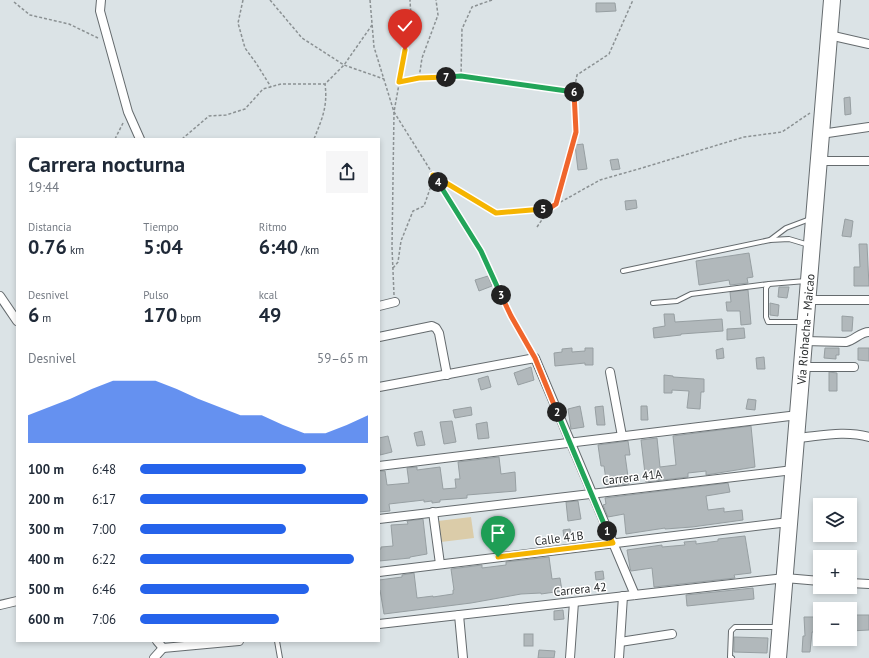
<!DOCTYPE html>
<html lang="es">
<head>
<meta charset="utf-8">
<style>
  body { margin:0; font-family:"PT Sans",sans-serif; background:#f6f6f7; color:#1f2937; height:100vh; display:flex; flex-direction:column; font-size:15px; white-space:nowrap }
  * { box-sizing:border-box; margin:0 }
  p { font-size:13px; color:#747a83 }
  .icon { flex:none; width:22px; height:22px; fill:none; stroke:currentColor; stroke-width:2; stroke-linecap:round; stroke-linejoin:round }
  .map { position:relative; flex:1; overflow:hidden }
  .panel { position:absolute; left:16px; top:138px; width:364px; height:504px; display:flex; flex-direction:column; background:#fff; border-radius:0px; box-shadow:0 2px 6px #0003 }
  .panel>* { flex:none }
  .tools { position:absolute; left:813px; top:498px; display:grid; gap:8px }
  .tools a { display:grid; place-items:center; width:44px; height:44px; border-radius:0px; background:#fff; box-shadow:0 2px 6px #0003; font-size:20px }
  .pin { position:absolute; display:grid; place-items:center; width:34px; height:34px; color:#fff; margin:-41px -17px; border-radius:50% 50% 50% 0; rotate:-45deg; box-shadow:0 0 4px #0007 }
  .pin .icon { rotate:45deg }
  .km { position:absolute; width:20px; height:20px; margin:-10px; border-radius:50%; background:#222; color:#fff; font-size:11px; line-height:20px; text-align:center }
  .round { display:grid; place-items:center; flex:none; width:42px; height:42px; border-radius:0px; background:#f6f6f7 }
  .overview { display:flex; align-items:center; justify-content:space-between; height:68px; padding:0 12px }
  h1 { font-size:22px; font-weight:700; line-height:30px }
  .figures { display:grid; grid-template-columns:repeat(3,1fr); gap:6px; height:68px; padding:4px 12px }
  .figures div { display:grid; align-content:center }
  .figures b { font-size:20px; font-weight:700 }
  .figures small { font-size:11px; font-weight:400 }
  .figures p { font-size:11px }
  .chart { height:112px; padding:8px 12px }
  .chart p { display:flex; justify-content:space-between }
  .chart svg { width:100%; height:72px; margin-top:4px; fill:#2563eb; opacity:.7 }
  ul { padding:0 12px; list-style:none; font-size:13px }
  li { display:grid; grid-template-columns:64px 48px 1fr; align-items:center; height:30px }
  li i { height:10px; border-radius:5px; background:#2563eb }
  .map>svg:first-child { display:block }
  .green { fill:#dbcca9 }
  .building { fill:#b1b8bb; stroke:#979fa2 }
  .lines { fill:none; stroke-linecap:round; stroke-linejoin:round }
  .lane-casing { stroke:#656b6e; stroke-width:6 }
  .street-casing { stroke:#656b6e; stroke-width:10 }
  .highway-casing { stroke:#656b6e; stroke-width:18 }
  .path { stroke:#8b9193; stroke-width:1.5; stroke-dasharray:3 2; stroke-linecap:butt }
  .lane { stroke:#fff; stroke-width:4 }
  .street { stroke:#fff; stroke-width:8 }
  .highway { stroke:#fff; stroke-width:16 }
  .split-1-casing { stroke:#fff; stroke-width:8 }
  .split-2-casing { stroke:#fff; stroke-width:8 }
  .split-3-casing { stroke:#fff; stroke-width:8 }
  .split-4-casing { stroke:#fff; stroke-width:8 }
  .split-5-casing { stroke:#fff; stroke-width:8 }
  .split-6-casing { stroke:#fff; stroke-width:8 }
  .split-7-casing { stroke:#fff; stroke-width:8 }
  .split-8-casing { stroke:#fff; stroke-width:8 }
  .split-1 { stroke:#f5b400; stroke-width:5 }
  .split-2 { stroke:#22a559; stroke-width:5 }
  .split-3 { stroke:#f0652b; stroke-width:5 }
  .split-4 { stroke:#22a559; stroke-width:5 }
  .split-5 { stroke:#f5b400; stroke-width:5 }
  .split-6 { stroke:#f0652b; stroke-width:5 }
  .split-7 { stroke:#22a559; stroke-width:5 }
  .split-8 { stroke:#f5b400; stroke-width:5 }
  .labels { text-anchor:middle; dominant-baseline:central; stroke-width:3; stroke-linejoin:round; paint-order:stroke }
  .street-label { font-size:12px; fill:#2a2d2e; stroke:#fff }
</style>
</head>
<body>
<div class="map">
<svg width="869" height="658" viewBox="0 0 869 658">
  <rect width="100%" height="100%" fill="#dbe3e6"/>
  <!-- green -->
  <polygon class="green" points="471,517 474,538 441,542 438,521"/>
  <!-- building -->
  <g class="building">
    <polygon points="596,3 615,3 616,11 596,12"/>
    <polygon points="850,97 851,114 845,115 844,98"/>
    <polygon points="583,144 587,169 578,170 575,145"/>
    <polygon points="618,159 620,169 612,170 610,160"/>
    <polygon points="636,200 637,208 626,210 625,201"/>
    <polygon points="845,219 853,221 851,237 842,236"/>
    <polygon points="859,244 867,244 869,286 854,286 854,267 860,267"/>
    <polygon points="749,253 753,277 747,278 748,283 730,285 729,280 699,285 696,261"/>
    <polygon points="488,276 492,286 479,291 475,280"/>
    <polygon points="779,287 789,287 787,298 778,297"/>
    <polygon points="748,290 751,324 741,325 740,311 727,311 726,302 731,302 730,292"/>
    <polygon points="770,303 779,305 778,316 770,315"/>
    <polygon points="664,314 674,314 675,322 722,319 723,331 681,334 681,335 654,338 653,328 665,326"/>
    <polygon points="842,316 853,317 852,331 842,331"/>
    <polygon points="744,328 745,338 727,340 727,329"/>
    <polygon points="572,348 572,352 585,351 585,348 593,348 593,365 585,365 585,363 555,366 554,353 562,352 562,349"/>
    <polygon points="723,348 724,358 717,359 716,350"/>
    <polygon points="825,348 839,348 839,355 836,355 836,359 824,358"/>
    <polygon points="858,348 869,348 869,361 858,360"/>
    <polygon points="764,357 765,369 757,369 756,358"/>
    <polygon points="531,367 534,380 518,385 514,373"/>
    <polygon points="829,372 837,373 837,391 829,391"/>
    <polygon points="664,375 673,376 673,377 704,379 704,392 701,392 700,409 687,408 689,391 672,390 672,393 664,393"/>
    <polygon points="488,376 491,387 481,390 478,379"/>
    <polygon points="748,399 756,400 755,410 746,409"/>
    <polygon points="580,406 584,427 571,429 568,409"/>
    <polygon points="603,406 605,425 597,425 595,407"/>
    <polygon points="641,406 647,406 648,420 641,420"/>
    <polygon points="471,407 472,415 455,418 453,410"/>
    <polygon points="452,421 456,442 444,444 440,422"/>
    <polygon points="487,422 489,438 478,439 476,424"/>
    <polygon points="751,426 755,467 706,475 706,471 688,473 688,477 646,482 641,440 657,438 660,467 676,465 673,436"/>
    <polygon points="422,431 425,445 417,446 414,433"/>
    <polygon points="388,436 392,452 380,455 379,438"/>
    <polygon points="628,441 630,455 625,455 629,484 607,487 604,466 601,466 598,445"/>
    <polygon points="499,457 501,474 515,472 516,491 467,495 467,498 440,500 440,502 432,503 432,501 424,502 424,500 389,504 390,511 379,512 379,471 385,471 387,485 409,483 407,468 417,467 417,470 440,467 443,489 456,488 455,479 460,479 458,462"/>
    <polygon points="728,483 730,492 706,496 708,510 724,508 724,512 742,510 743,520 692,527 665,529 665,528 626,534 624,514 608,517 603,505 606,504 605,498"/>
    <polygon points="578,501 581,519 568,521 566,502"/>
    <polygon points="423,519 427,554 410,557 410,558 379,561 379,549 381,549 381,547 393,546 391,525 408,524 407,521"/>
    <polygon points="570,529 571,536 564,538 563,530"/>
    <polygon points="745,536 751,573 734,575 735,578 654,587 652,568 631,571 630,568 627,550 662,545 662,547 685,545 684,542 696,541 696,544 718,541 718,539"/>
    <polygon points="549,557 552,579 560,578 562,591 541,594 541,593 521,594 471,603 384,614 380,590 379,590 379,580 402,577 402,575 414,573 417,598 433,596 433,597 453,594 453,590 454,590 451,569 482,565 482,568 506,565 506,562"/>
    <polygon points="603,571 604,579 596,580 595,572"/>
    <polygon points="753,588 754,599 687,606 686,595"/>
    <polygon points="563,610 564,619 554,620 554,611"/>
    <polygon points="850,615 869,615 869,630 850,631"/>
    <polygon points="804,617 820,617 820,632 812,632 810,652 802,652 803,636 805,636"/>
    <rect x="524" y="634" width="9" height="12"/>
    <polygon points="734,637 768,638 767,653 734,652"/>
    <polygon points="539,650 555,651 554,658 538,658"/>
  </g>
  <g class="lines">
    <defs>
      <g id="lane">
        <polyline points="770,240 786,228 810,219"/>
        <polyline points="623,271 770,240 789,239 809,245"/>
        <polyline points="653,303 677,301 691,294 769,284"/>
        <polyline points="801,322 768,322 766,317 766,288 769,284 806,281"/>
        <polyline points="277,641 280,658"/>
        <polyline points="732,658 730,657 731,631 735,627 778,627"/>
      </g>
      <g id="street">
        <polyline points="101,0 100,11 128,112 140,139"/>
        <polyline points="829,35 869,44"/>
        <polyline points="821,134 869,127"/>
        <polyline points="819,161 869,161"/>
        <polyline points="0,296 17,321"/>
        <polyline points="807,300 869,300"/>
        <polyline points="379,306 395,302"/>
        <polyline points="379,337 432,326 436,328 439,333 447,375"/>
        <path d="M804,341L846,342C855,340 860,332 869,332"/>
        <polyline points="802,367 854,367"/>
        <polyline points="610,372 622,436"/>
        <polyline points="379,387 535,358 635,595"/>
        <path d="M796,438C820,436 845,430 869,437"/>
        <polyline points="379,466 798,415"/>
        <polyline points="433,512 440,564"/>
        <polyline points="379,519 793,470"/>
        <polyline points="379,572 789,522"/>
        <polyline points="850,583 869,584"/>
        <polyline points="0,605 17,601"/>
        <polyline points="459,615 463,658"/>
        <polyline points="379,624 785,578 820,581"/>
        <polyline points="157,641 163,648"/>
        <polyline points="620,642 672,634"/>
        <polyline points="163,648 239,641"/>
        <polyline points="154,658 163,648"/>
        <polyline points="570,658 574,602"/>
        <polyline points="619,658 623,596"/>
      </g>
      <g id="highway">
        <path id="s1" d="M778,658L832,0"/>
      </g>
    </defs>
    <!-- lane casing -->
    <use href="#lane" class="lane-casing"/>
    <!-- street casing -->
    <use href="#street" class="street-casing"/>
    <!-- highway casing -->
    <use href="#highway" class="highway-casing"/>
    <!-- path -->
    <g class="path">
      <polyline points="243,0 238,23 245,48 256,63 271,87"/>
      <polyline points="270,0 302,38 344,65 384,79"/>
      <polyline points="370,0 374,47 394,112 481,251 511,316 531,351"/>
      <polyline points="492,0 472,7 462,29 461,76 574,91"/>
      <polyline points="14,2 30,15 69,24 98,38"/>
      <polyline points="419,78 461,76"/>
      <polyline points="400,82 419,78 422,58 438,15 436,0"/>
      <polyline points="115,139 123,123"/>
      <polyline points="182,139 209,116 226,115 245,109 263,89 281,84 325,84 344,65 372,25"/>
      <path d="M314,139C322,119 328,106 325,84"/>
      <polyline points="435,175 496,213 550,208"/>
      <polyline points="556,204 576,132 574,91 577,75 609,54 633,0"/>
      <polyline points="537,227 550,208 600,180 642,168 744,137 782,132 810,113"/>
      <polyline points="393,268 398,262 401,241 413,211 424,206 431,186 436,180"/>
      <polyline points="394,295 392,247 394,112 411,17 410,0"/>
    </g>
    <!-- lane -->
    <use href="#lane" class="lane"/>
    <!-- street -->
    <use href="#street" class="street"/>
    <!-- highway -->
    <use href="#highway" class="highway"/>
  </g>
  <g class="lines">
    <defs>
      <polyline id="split-1" points="498,557 613,543 607,531"/>
      <polyline id="split-2" points="557,412 607,531"/>
      <polyline id="split-3" points="501,295 511,316 535,358 557,412"/>
      <polyline id="split-4" points="438,182 481,251 501,295"/>
      <polyline id="split-5" points="438,182 433,175 496,213 543,209"/>
      <polyline id="split-6" points="543,209 550,208 556,204 576,132 574,92"/>
      <polyline id="split-7" points="446,77 461,76 574,92"/>
      <polyline id="split-8" points="405,50 399,82 419,78 446,77"/>
    </defs>
    <!-- split-1 casing -->
    <use href="#split-1" class="split-1-casing"/>
    <!-- split-2 casing -->
    <use href="#split-2" class="split-2-casing"/>
    <!-- split-3 casing -->
    <use href="#split-3" class="split-3-casing"/>
    <!-- split-4 casing -->
    <use href="#split-4" class="split-4-casing"/>
    <!-- split-5 casing -->
    <use href="#split-5" class="split-5-casing"/>
    <!-- split-6 casing -->
    <use href="#split-6" class="split-6-casing"/>
    <!-- split-7 casing -->
    <use href="#split-7" class="split-7-casing"/>
    <!-- split-8 casing -->
    <use href="#split-8" class="split-8-casing"/>
    <!-- split-1 -->
    <use href="#split-1" class="split-1"/>
    <!-- split-2 -->
    <use href="#split-2" class="split-2"/>
    <!-- split-3 -->
    <use href="#split-3" class="split-3"/>
    <!-- split-4 -->
    <use href="#split-4" class="split-4"/>
    <!-- split-5 -->
    <use href="#split-5" class="split-5"/>
    <!-- split-6 -->
    <use href="#split-6" class="split-6"/>
    <!-- split-7 -->
    <use href="#split-7" class="split-7"/>
    <!-- split-8 -->
    <use href="#split-8" class="split-8"/>
  </g>
  <g class="labels">
    <!-- street labels -->
    <g class="street-label">
      <text stroke="none"><textPath href="#s1" startOffset="330">Vía Riohacha - Maicao</textPath></text>
      <text transform="translate(632 477) rotate(-7)">Carrera 41A</text>
      <text transform="translate(559 538) rotate(-7)">Calle 41B</text>
      <text transform="translate(580 589) rotate(-6)">Carrera 42</text>
    </g>
  </g>
</svg>
<div class="tools">
<a><svg class="icon" aria-label="layers" viewBox="0 0 24 24"><path d="M12 4l9 5-9 5-9-5zM3 14l9 5 9-5"/></svg></a>
<a>+</a>
<a>−</a>
</div>
<div class="pin" style="left:498px;top:557px;background:#1e9e55"><svg class="icon" aria-label="arrive" viewBox="0 0 24 24"><path d="M6 21V4h12l-3 4 3 4H6"/></svg></div>
<div class="pin" style="left:405px;top:50px;background:#d93025"><svg class="icon" aria-label="check" viewBox="0 0 24 24"><path d="M5 12l5 5 9-10"/></svg></div>
<b class="km" style="left:607px;top:531px">1</b>
<b class="km" style="left:557px;top:412px">2</b>
<b class="km" style="left:501px;top:295px">3</b>
<b class="km" style="left:438px;top:182px">4</b>
<b class="km" style="left:543px;top:209px">5</b>
<b class="km" style="left:574px;top:92px">6</b>
<b class="km" style="left:446px;top:77px">7</b>
<section class="panel">
<div class="overview"><div><h1>Carrera nocturna</h1><p>19:44</p></div><a class="round"><svg class="icon" aria-label="share" viewBox="0 0 24 24"><path d="M12 15V3M7 8l5-5 5 5M5 13v7h14v-7"/></svg></a></div>
<div class="figures">
<div><p>Distancia</p><b>0.76<small> km</small></b></div>
<div><p>Tiempo</p><b>5:04</b></div>
<div><p>Ritmo</p><b>6:40<small> /km</small></b></div>
</div>
<div class="figures">
<div><p>Desnivel</p><b>6<small> m</small></b></div>
<div><p>Pulso</p><b>170<small> bpm</small></b></div>
<div><p>kcal</p><b>49</b></div>
</div>
<div class="chart"><p><span>Desnivel</span>59–65 m</p>
<svg viewBox="0 0 160 44" preserveAspectRatio="none"><path d="M0 44V27L10 22L20 17L30 11L40 6L50 6L60 6L70 11L80 17L90 22L100 27L110 27L120 33L130 38L140 38L150 33L160 27V44z"/></svg>
</div>
<ul>
<li><b>100 m</b>6:48<i style="width:73%"></i></li>
<li><b>200 m</b>6:17<i style="width:100%"></i></li>
<li><b>300 m</b>7:00<i style="width:64%"></i></li>
<li><b>400 m</b>6:22<i style="width:94%"></i></li>
<li><b>500 m</b>6:46<i style="width:74%"></i></li>
<li><b>600 m</b>7:06<i style="width:61%"></i></li>
</ul>
</section>
</div>
</body>
</html>
